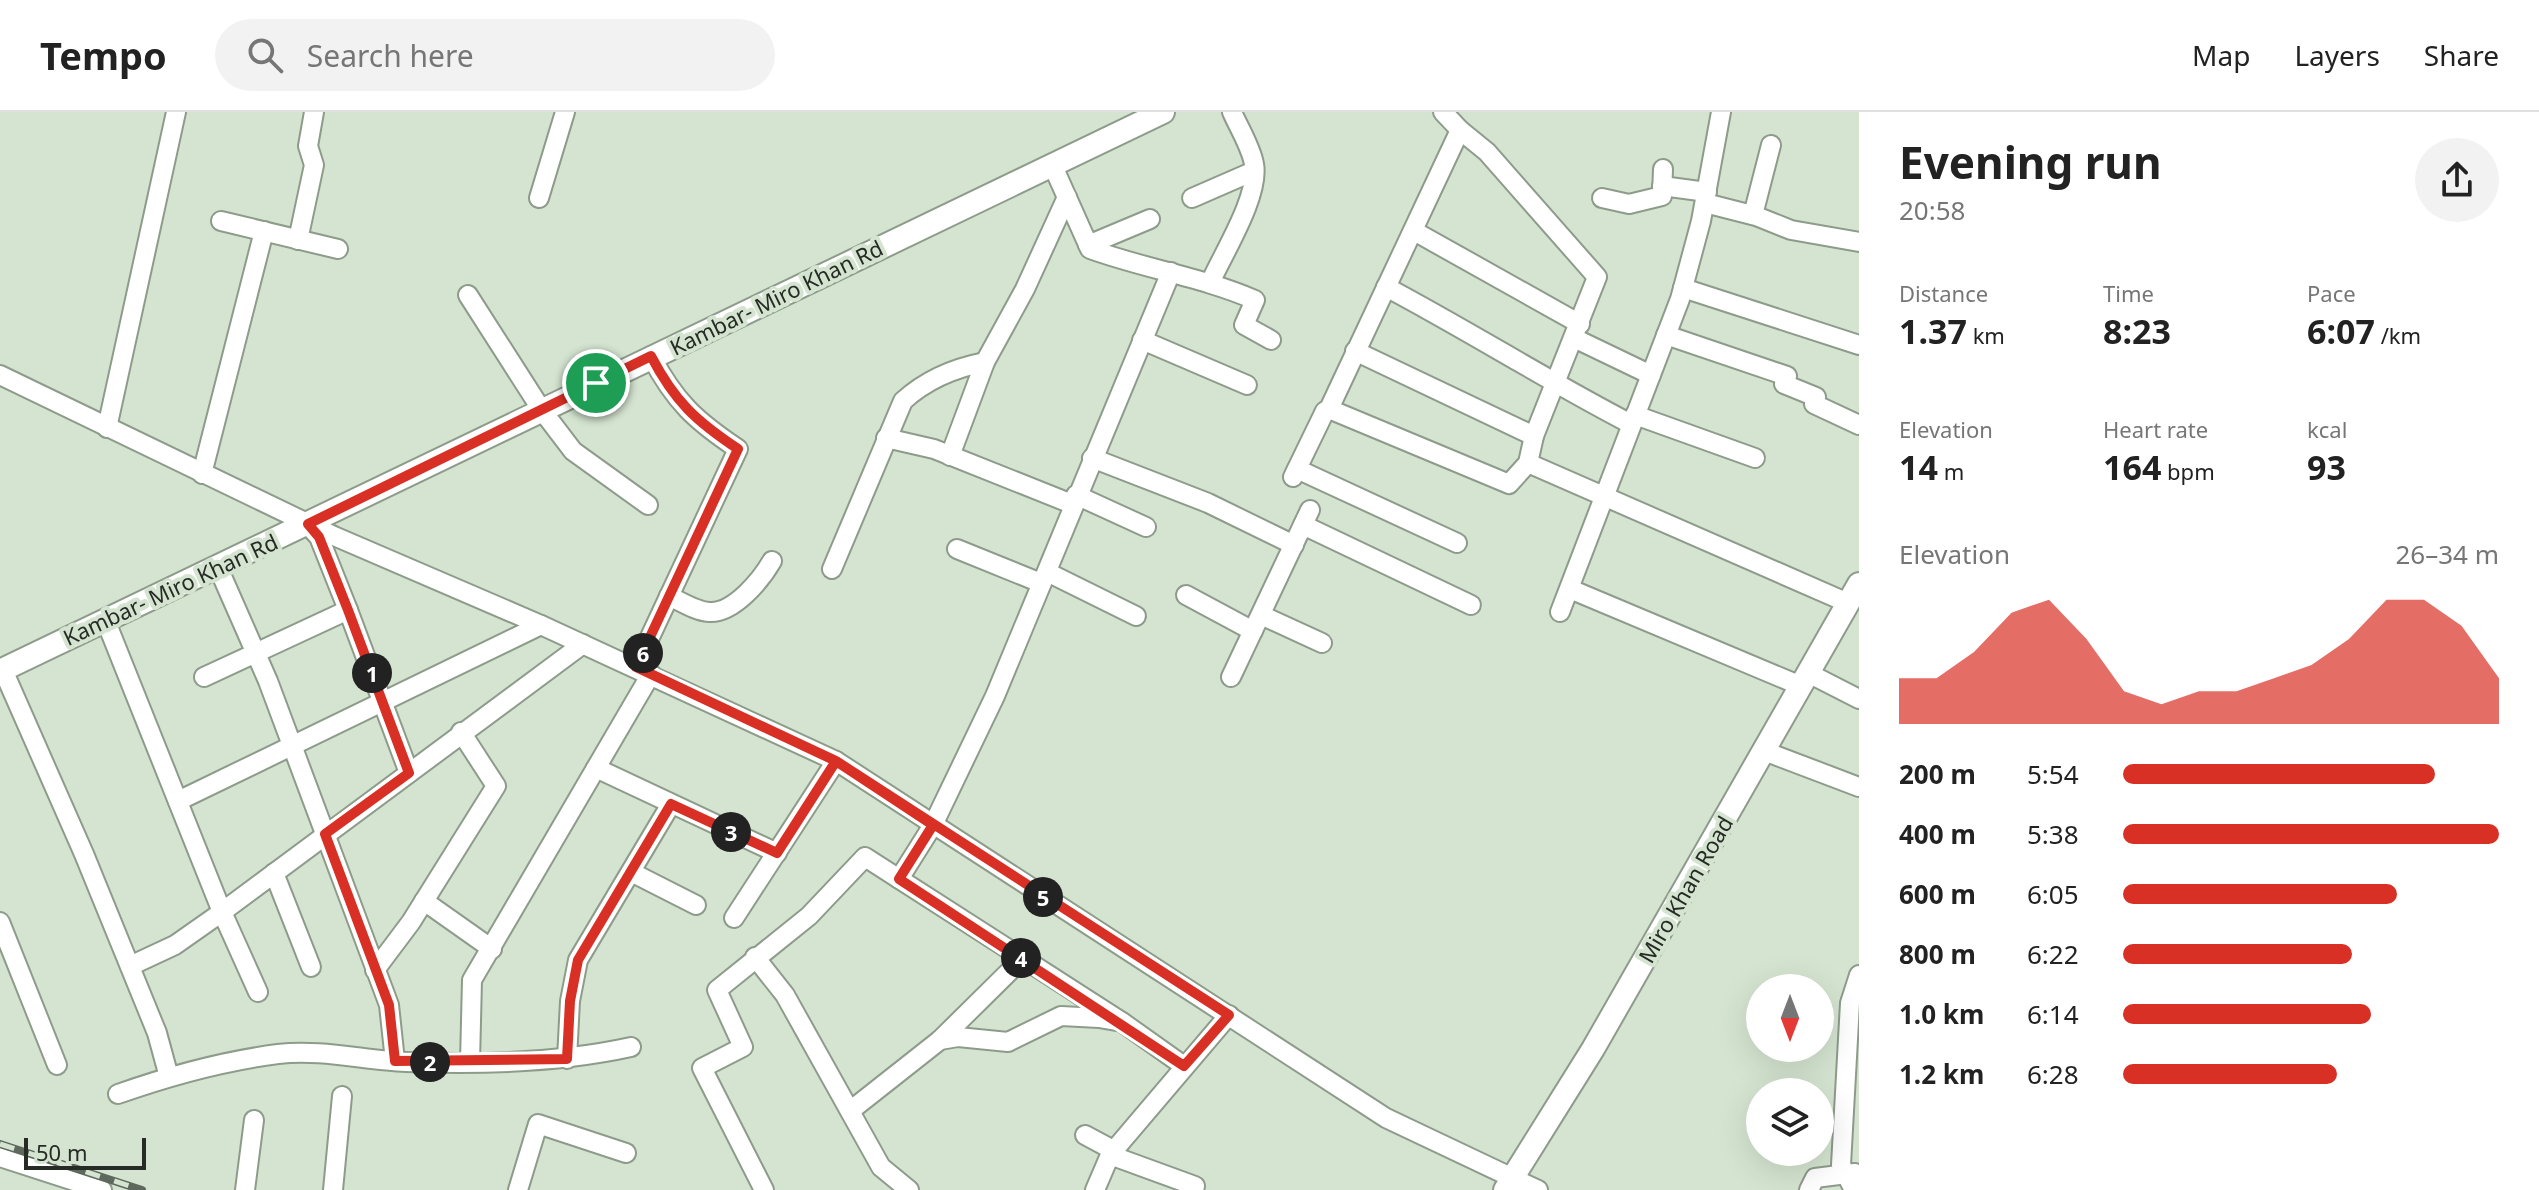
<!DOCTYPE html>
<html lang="en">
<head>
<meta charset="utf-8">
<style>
  body { margin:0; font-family:"Noto Sans",sans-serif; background:#f2f2f2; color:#222; height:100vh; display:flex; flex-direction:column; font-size:30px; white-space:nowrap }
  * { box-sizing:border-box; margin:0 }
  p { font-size:26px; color:#767676 }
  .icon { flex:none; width:44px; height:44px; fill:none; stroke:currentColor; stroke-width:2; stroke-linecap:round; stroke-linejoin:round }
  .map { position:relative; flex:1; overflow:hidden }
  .panel { display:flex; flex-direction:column; background:#fff; width:680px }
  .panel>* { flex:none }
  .needle { width:52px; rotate:180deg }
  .controls { position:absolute; left:1746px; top:862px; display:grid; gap:16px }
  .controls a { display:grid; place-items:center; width:88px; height:88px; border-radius:50%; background:#fff; box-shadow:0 8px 32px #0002; font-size:40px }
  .scale { position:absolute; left:24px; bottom:20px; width:122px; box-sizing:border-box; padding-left:8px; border:4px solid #262c25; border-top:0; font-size:22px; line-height:28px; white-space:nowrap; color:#262c25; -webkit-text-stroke:6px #d5e4d1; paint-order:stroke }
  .pin { position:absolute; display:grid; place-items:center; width:68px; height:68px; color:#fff; margin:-34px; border:4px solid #fff; border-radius:50%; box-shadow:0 2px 8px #0007 }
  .km { position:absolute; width:40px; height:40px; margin:-20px; border-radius:50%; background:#222; color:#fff; font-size:22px; line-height:40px; text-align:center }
  .round { display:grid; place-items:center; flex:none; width:84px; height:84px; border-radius:42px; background:#f2f2f2 }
  .overview { display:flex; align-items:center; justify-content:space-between; height:136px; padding:0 40px }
  h1 { font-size:44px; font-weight:700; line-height:60px }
  .figures { display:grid; grid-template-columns:repeat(3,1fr); gap:12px; height:136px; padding:8px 40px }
  .figures div { display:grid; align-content:center }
  .figures b { font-size:34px; font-weight:700 }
  .figures small { font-size:22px; font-weight:400 }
  .figures p { font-size:22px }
  .chart { height:224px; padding:16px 40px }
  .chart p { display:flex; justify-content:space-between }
  .chart svg { width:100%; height:144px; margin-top:8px; fill:#d93025; opacity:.7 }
  ul { padding:0 40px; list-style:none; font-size:26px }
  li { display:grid; grid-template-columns:128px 96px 1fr; align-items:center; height:60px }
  li i { height:20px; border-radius:10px; background:#d93025 }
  header { display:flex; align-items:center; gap:48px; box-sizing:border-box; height:112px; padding:0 40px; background:#fff; border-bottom:2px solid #e0e0e0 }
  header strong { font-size:38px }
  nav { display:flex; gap:44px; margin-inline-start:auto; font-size:28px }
  .search { width:560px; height:72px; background:#f2f2f2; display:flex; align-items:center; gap:20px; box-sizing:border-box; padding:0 28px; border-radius:44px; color:#767676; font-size:30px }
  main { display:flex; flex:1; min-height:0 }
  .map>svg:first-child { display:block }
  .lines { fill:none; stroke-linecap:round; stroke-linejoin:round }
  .minor-casing { stroke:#8d9c8a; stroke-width:22 }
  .major-casing { stroke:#8d9c8a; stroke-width:26 }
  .minor { stroke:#fff; stroke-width:18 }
  .major { stroke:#fff; stroke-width:22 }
  .rail-casing { stroke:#5f685d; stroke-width:8 }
  .rail { stroke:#d5e4d1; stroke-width:5; stroke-dasharray:15; stroke-linecap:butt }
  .route-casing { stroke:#fff; stroke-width:16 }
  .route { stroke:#d93025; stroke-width:10 }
  .labels { text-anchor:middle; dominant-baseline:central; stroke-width:8; stroke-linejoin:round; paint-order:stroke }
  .street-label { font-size:22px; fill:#262c25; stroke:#d5e4d1 }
</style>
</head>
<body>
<header>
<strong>Tempo</strong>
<div class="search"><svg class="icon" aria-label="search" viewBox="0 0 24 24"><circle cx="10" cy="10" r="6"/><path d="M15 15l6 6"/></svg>Search here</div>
<nav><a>Map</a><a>Layers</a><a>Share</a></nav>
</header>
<main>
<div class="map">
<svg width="1859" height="1078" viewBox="0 0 1859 1078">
  <rect width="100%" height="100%" fill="#d5e4d1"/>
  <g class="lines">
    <defs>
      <g id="minor">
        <path d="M1052,52L1090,137C1145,157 1202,165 1255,188L1244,213L1271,228"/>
        <polyline points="1662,74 1707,80"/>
        <polyline points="539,86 565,0"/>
        <polyline points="1192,86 1254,59"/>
        <polyline points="1602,86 1629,92 1662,84 1663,57"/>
        <polyline points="1705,91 1756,104 1791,118 1859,130"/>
        <polyline points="1753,103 1771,33"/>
        <polyline points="221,109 338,137"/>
        <polyline points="1414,119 1580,212"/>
        <polyline points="298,128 314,53 308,34 314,0"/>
        <polyline points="1088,133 1150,107"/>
        <path d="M1211,169C1224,140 1260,83 1254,52C1251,35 1239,16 1232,0"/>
        <path d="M1386,175C1469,219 1548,269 1631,312"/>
        <polyline points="1683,176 1859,233"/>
        <polyline points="468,183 541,297 573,339 648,393"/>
        <polyline points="1666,223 1787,264 1784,272 1816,285 1814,292 1859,313"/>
        <polyline points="1574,226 1651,263"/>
        <polyline points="1142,228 1247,273"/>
        <polyline points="1355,239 1534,324"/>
        <polyline points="0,263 334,424 541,513 836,649 1386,1006 1538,1078"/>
        <polyline points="1329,297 1509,372 1528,351 1534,324 1597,165 1487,40 1460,18"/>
        <polyline points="1635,303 1755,346"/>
        <polyline points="107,316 176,0"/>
        <polyline points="886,326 934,337 1072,392"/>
        <polyline points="950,344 985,250 1025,177 1067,85"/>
        <polyline points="1092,346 1208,391 1294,433"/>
        <polyline points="1528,351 1848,491"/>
        <polyline points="1297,357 1457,431"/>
        <polyline points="202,362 264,119"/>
        <polyline points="1293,365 1325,299 1329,297 1460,18 1443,0"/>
        <polyline points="1076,383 1146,415"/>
        <polyline points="1303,413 1471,493"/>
        <polyline points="309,414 319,425 348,498 409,661"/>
        <polyline points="957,437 1041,471"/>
        <polyline points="217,453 268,569 389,893 395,949"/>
        <path d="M832,457L903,289C927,267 954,256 985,250"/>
        <polyline points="1047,460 1136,504"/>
        <polyline points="1570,477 1801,574"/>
        <polyline points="1186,483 1253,519"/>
        <path d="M669,484C680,489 697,500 710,500C734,501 761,468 772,449"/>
        <polyline points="1560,500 1680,187 1701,109 1721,0"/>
        <polyline points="1261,503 1322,531"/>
        <polyline points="105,507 222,800 258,880"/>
        <path d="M636,555L738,337C696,309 675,290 651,244"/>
        <polyline points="3,558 84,742 157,921 169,965"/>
        <polyline points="1810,562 1859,587"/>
        <polyline points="204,565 348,498"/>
        <polyline points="1231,565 1310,398"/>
        <polyline points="1764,639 1859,675"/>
        <polyline points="596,656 777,741"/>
        <polyline points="178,689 541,513"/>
        <polyline points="631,760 696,793"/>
        <polyline points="274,761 311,855"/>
        <polyline points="899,767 933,713 995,584 1171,160"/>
        <polyline points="424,789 492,837"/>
        <polyline points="734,806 836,649"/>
        <polyline points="0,810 57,953"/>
        <polyline points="755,845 785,883 881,1055 909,1078"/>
        <polyline points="130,854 175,833 222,800 583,532"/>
        <polyline points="375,858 411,810 496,674 461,620"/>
        <polyline points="940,928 1022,847"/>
        <polyline points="567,947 570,889 578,848 671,692"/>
        <polyline points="470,950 472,868 651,562"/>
        <path d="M118,982C169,964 224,949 278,942C321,937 363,948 406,950C482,953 558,951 631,935"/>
        <polyline points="850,999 940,928 958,925 1008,930 1061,904 1099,906 1122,910 1184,954"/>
        <polyline points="1085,1023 1113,1038"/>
        <polyline points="1110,1043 1195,1074 1194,1078"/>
        <polyline points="0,1045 102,1078"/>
        <polyline points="245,1078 254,1008"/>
        <polyline points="333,1078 342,984"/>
        <polyline points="518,1078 538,1012 626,1041"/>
        <polyline points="764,1078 702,956 743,935 717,878 809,804 865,745 1122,910"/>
        <polyline points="1095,1078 1110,1043 1229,903"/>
        <polyline points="1809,1078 1815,1066 1855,1061"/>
        <polyline points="1854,1078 1841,1053 1850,891 1859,863"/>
      </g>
      <g id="major">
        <polyline points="0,559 1163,0"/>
        <polyline points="1505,1078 1593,937 1859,472"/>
      </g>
    </defs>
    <!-- minor casing -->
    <use href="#minor" class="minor-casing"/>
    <!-- major casing -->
    <use href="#major" class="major-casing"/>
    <!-- minor -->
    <use href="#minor" class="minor"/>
    <!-- major -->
    <use href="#major" class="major"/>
    <defs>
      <polyline id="rail" points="0,1032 142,1078"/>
    </defs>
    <!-- rail casing -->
    <use href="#rail" class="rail-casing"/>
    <!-- rail -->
    <use href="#rail" class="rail"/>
  </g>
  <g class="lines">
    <defs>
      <path id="route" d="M596,271L308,412L319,425L348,498L409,661L325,722L389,893L395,949L567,947L570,889L578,848L671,692L777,741L836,649L933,713L899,767L1184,954L1229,903L836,649L636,555L738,337C696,309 675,290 651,244L596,271"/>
    </defs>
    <!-- route casing -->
    <use href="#route" class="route-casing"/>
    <!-- route -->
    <use href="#route" class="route"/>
  </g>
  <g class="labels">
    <!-- street labels -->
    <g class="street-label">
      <text transform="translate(776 185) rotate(-26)">Kambar- Miro Khan Rd</text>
      <text transform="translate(170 477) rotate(-25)">Kambar- Miro Khan Rd</text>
      <text transform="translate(1685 777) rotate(-60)">Miro Khan Road</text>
    </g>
  </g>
</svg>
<div class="controls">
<a><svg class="needle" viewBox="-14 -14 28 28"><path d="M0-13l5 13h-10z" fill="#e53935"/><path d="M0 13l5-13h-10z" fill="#767676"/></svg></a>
<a><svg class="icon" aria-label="layers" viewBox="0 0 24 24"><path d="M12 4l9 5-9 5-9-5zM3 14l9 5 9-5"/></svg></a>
</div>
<div class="scale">50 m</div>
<div class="pin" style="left:596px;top:271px;background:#1e9e55"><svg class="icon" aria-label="arrive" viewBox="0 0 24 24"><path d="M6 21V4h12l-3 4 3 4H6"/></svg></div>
<b class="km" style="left:372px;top:561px">1</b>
<b class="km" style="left:430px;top:950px">2</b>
<b class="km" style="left:731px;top:720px">3</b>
<b class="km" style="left:1021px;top:846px">4</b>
<b class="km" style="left:1043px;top:785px">5</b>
<b class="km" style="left:643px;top:541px">6</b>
</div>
<section class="panel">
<div class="overview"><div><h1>Evening run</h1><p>20:58</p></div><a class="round"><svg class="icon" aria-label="share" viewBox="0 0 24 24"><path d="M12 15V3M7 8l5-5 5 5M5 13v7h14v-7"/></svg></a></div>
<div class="figures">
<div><p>Distance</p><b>1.37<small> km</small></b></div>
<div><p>Time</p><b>8:23</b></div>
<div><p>Pace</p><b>6:07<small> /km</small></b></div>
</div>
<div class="figures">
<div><p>Elevation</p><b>14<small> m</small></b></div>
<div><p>Heart rate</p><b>164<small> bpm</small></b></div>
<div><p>kcal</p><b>93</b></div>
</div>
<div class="chart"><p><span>Elevation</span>26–34 m</p>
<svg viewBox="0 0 160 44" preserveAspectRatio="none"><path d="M0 44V30L10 30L20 22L30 10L40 6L50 18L60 34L70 38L80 34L90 34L100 30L110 26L120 18L130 6L140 6L150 14L160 30V44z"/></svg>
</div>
<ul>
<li><b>200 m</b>5:54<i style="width:83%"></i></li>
<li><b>400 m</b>5:38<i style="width:100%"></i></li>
<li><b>600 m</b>6:05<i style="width:73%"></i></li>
<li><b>800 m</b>6:22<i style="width:61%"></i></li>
<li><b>1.0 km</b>6:14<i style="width:66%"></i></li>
<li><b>1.2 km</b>6:28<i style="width:57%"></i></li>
</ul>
</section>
</main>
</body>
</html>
